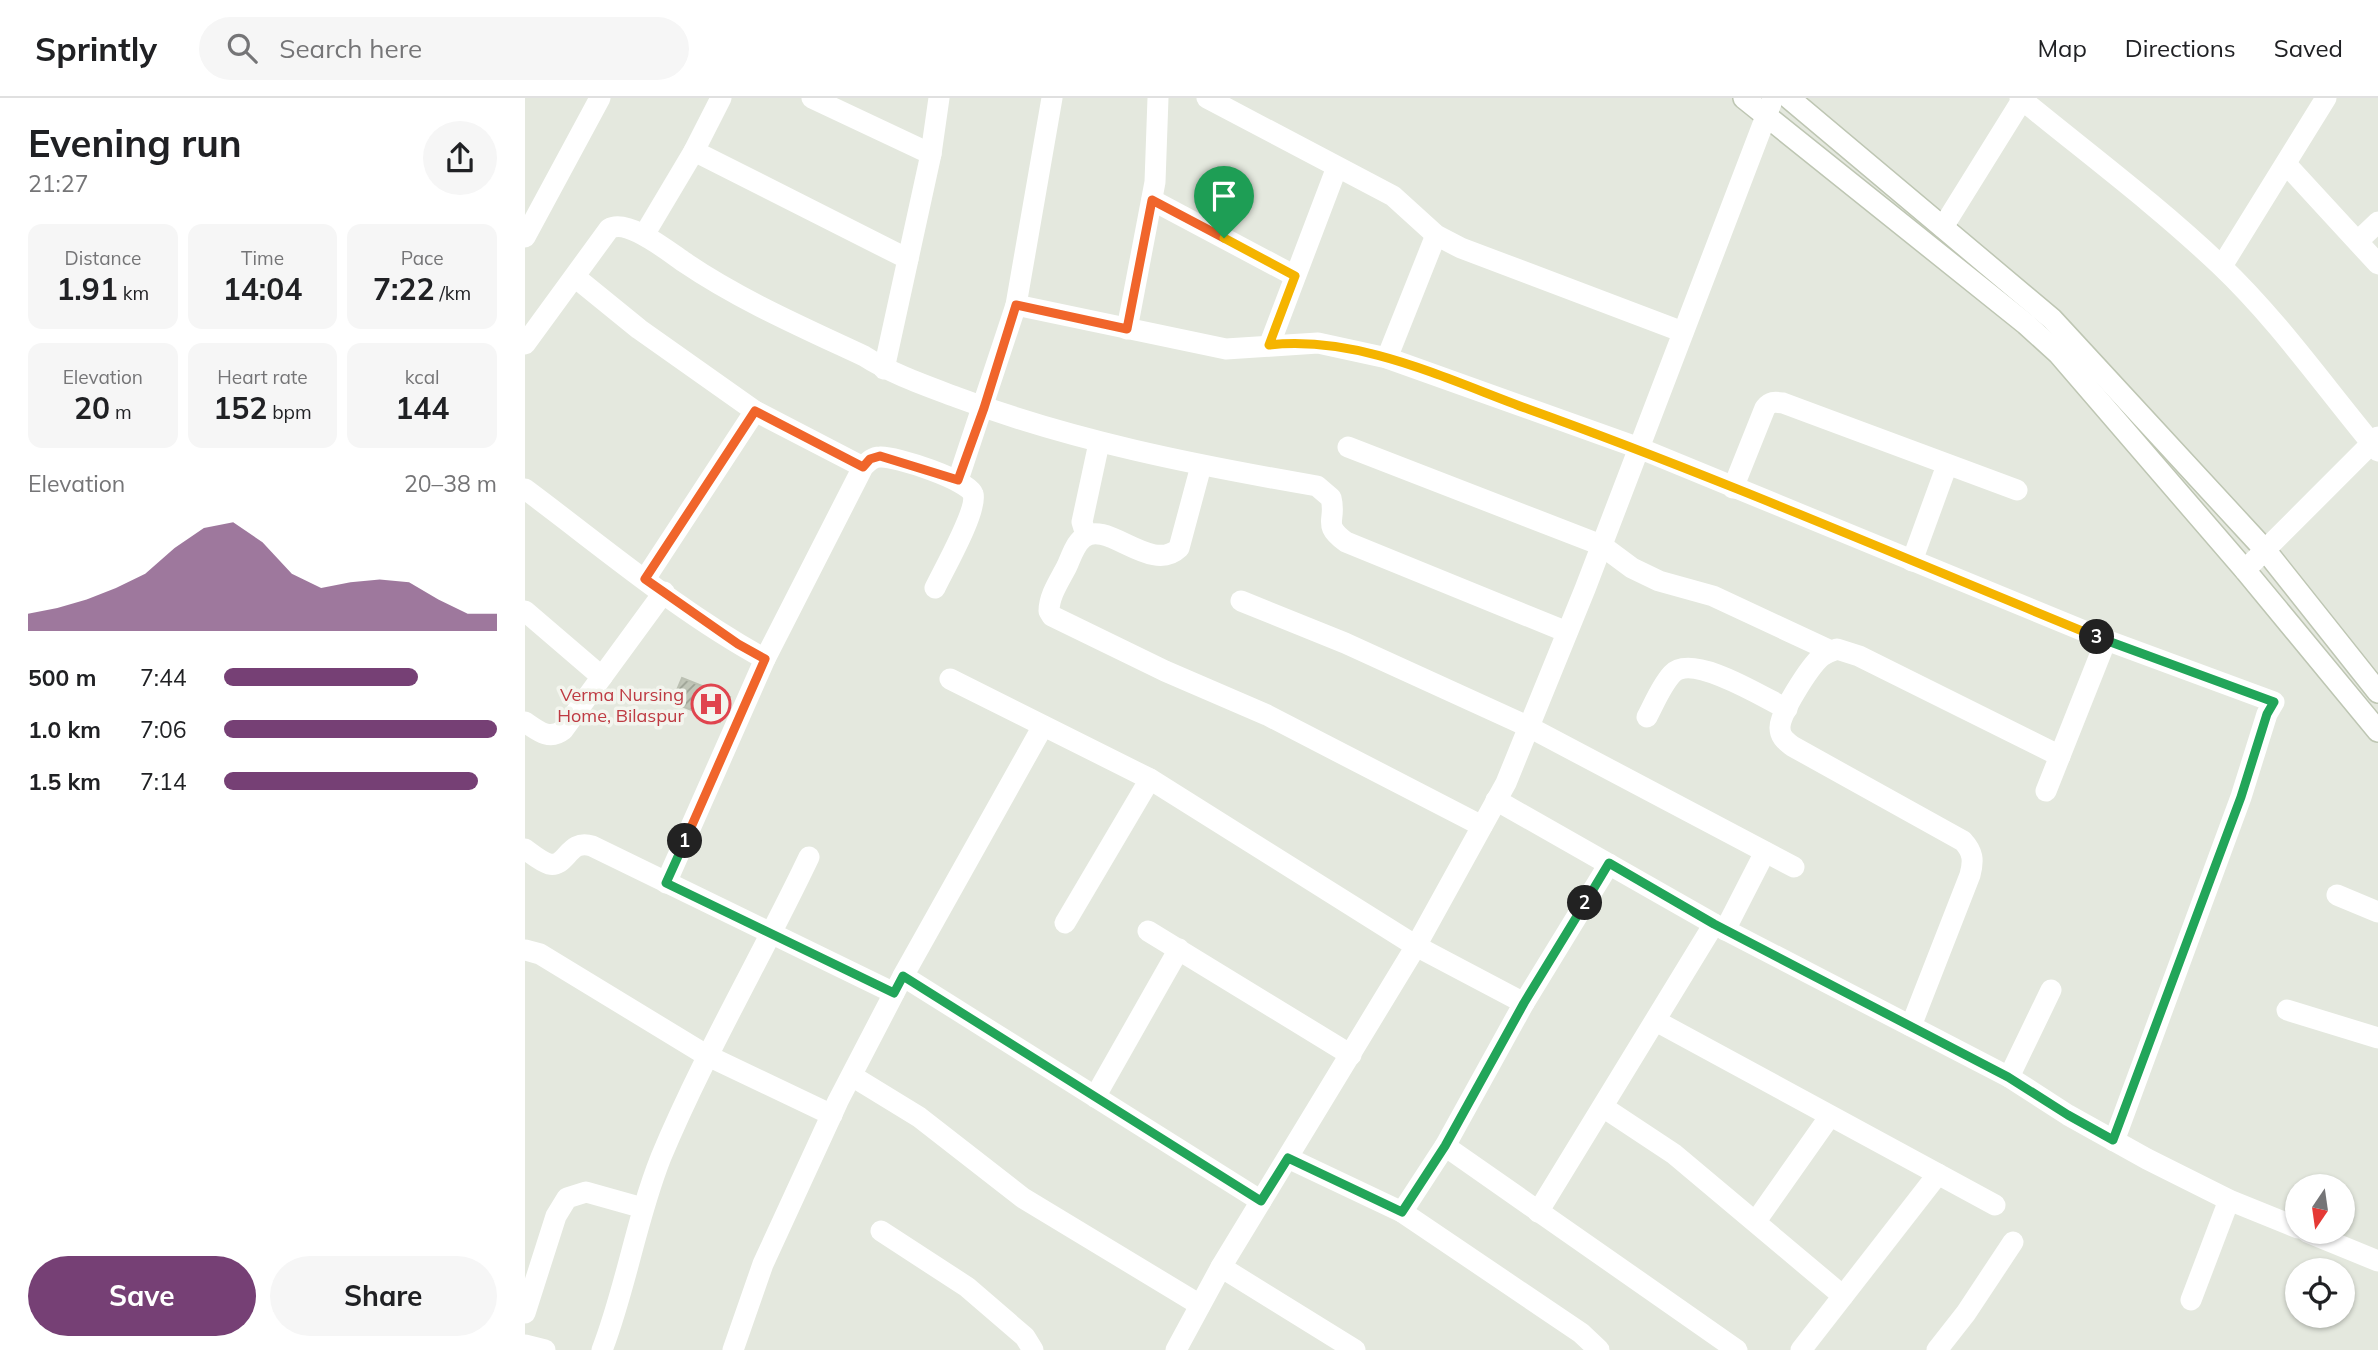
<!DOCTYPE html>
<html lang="en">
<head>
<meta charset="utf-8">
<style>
  body { margin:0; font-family:Mulish,sans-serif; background:#f6f6f6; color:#202124; height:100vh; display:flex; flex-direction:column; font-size:26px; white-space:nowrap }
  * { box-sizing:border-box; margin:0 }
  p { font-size:23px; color:#757577 }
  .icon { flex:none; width:38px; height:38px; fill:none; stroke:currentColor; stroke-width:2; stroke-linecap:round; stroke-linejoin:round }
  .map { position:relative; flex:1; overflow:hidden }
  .side { display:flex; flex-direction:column; background:#fff; width:525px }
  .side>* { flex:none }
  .needle { width:46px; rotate:193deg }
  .fabs { position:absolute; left:1760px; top:1076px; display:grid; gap:14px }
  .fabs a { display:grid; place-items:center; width:70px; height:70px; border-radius:50%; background:#fff; box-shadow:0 2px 5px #0004; font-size:35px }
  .pin { position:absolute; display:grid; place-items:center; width:60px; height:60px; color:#fff; margin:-72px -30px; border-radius:50% 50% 50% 0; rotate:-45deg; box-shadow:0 0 7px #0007 }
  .pin .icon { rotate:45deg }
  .km { position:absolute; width:35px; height:35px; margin:-18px; border-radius:50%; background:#222; color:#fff; font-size:19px; line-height:35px; text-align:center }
  .round { display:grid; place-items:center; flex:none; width:74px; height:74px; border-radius:37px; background:#f6f6f6 }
  .summary { display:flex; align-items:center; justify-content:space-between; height:119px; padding:0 28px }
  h1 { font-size:38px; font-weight:700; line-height:52px }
  .metrics { display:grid; grid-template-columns:repeat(3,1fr); gap:10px; height:119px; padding:7px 28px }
  .metrics div { display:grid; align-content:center; border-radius:14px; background:#f6f6f6; text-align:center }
  .metrics b { font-size:30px; font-weight:700 }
  .metrics small { font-size:19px; font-weight:400 }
  .metrics p { font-size:19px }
  .chart { height:196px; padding:14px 28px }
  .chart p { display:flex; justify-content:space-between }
  .chart svg { width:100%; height:126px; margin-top:7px; fill:#764075; opacity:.7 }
  .action { display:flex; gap:14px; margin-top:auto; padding:14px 28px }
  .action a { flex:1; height:80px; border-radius:42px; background:#764075; color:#fff; font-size:28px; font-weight:700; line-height:80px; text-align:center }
  .action a+a { background:#f6f6f6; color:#202124 }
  ul { padding:0 28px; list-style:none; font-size:23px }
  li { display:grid; grid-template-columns:112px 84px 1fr; align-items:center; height:52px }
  li i { height:18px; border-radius:9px; background:#764075 }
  header { display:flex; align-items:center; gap:42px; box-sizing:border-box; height:98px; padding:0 35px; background:#fff; border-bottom:2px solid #e0e0e0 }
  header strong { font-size:33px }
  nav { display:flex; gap:38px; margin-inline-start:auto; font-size:24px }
  .search { width:490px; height:63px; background:#f6f6f6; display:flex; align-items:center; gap:18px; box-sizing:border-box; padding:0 24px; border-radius:38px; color:#757577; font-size:26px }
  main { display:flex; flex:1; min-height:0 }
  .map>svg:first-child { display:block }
  .building { fill:url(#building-hatch); stroke:#bbc0b2; stroke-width:2 }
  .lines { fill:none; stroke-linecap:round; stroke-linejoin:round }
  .secondary-casing { stroke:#bec6b3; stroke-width:24 }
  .street { stroke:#fff; stroke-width:21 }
  .secondary { stroke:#fff; stroke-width:21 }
  .split-1-casing { stroke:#fff; stroke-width:14 }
  .split-2-casing { stroke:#fff; stroke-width:14 }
  .split-3-casing { stroke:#fff; stroke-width:14 }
  .split-4-casing { stroke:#fff; stroke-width:14 }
  .split-1 { stroke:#f0652b; stroke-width:9 }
  .split-2 { stroke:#22a559; stroke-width:9 }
  .split-3 { stroke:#22a559; stroke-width:9 }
  .split-4 { stroke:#f5b400; stroke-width:9 }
  .labels { text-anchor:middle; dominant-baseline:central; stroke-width:7; stroke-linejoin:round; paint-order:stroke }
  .health-label { font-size:18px; fill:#be3a42; stroke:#f3f5ee; text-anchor:end }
</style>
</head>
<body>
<header>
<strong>Sprintly</strong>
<div class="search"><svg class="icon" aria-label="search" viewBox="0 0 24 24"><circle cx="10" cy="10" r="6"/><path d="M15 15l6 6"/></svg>Search here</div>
<nav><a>Map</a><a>Directions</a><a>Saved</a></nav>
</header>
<main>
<section class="side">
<div class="summary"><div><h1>Evening run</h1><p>21:27</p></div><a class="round"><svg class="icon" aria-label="share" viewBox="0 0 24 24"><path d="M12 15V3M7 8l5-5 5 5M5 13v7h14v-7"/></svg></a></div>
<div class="metrics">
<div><p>Distance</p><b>1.91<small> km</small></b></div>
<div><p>Time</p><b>14:04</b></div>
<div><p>Pace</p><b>7:22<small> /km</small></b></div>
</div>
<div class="metrics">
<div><p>Elevation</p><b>20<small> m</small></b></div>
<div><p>Heart rate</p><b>152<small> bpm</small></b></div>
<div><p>kcal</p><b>144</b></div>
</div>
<div class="chart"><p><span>Elevation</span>20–38 m</p>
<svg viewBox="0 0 160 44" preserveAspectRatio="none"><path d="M0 44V38L10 36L20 33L30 29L40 24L50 15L60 8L70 6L80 13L90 24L100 29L110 27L120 26L130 27L140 33L150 38L160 38V44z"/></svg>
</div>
<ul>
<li><b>500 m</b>7:44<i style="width:71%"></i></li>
<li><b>1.0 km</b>7:06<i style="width:100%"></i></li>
<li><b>1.5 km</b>7:14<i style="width:93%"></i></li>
</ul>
<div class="action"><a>Save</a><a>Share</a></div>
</section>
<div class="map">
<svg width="1853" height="1252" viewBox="0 0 1853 1252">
  <defs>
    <pattern id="building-hatch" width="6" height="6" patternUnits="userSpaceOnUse" patternTransform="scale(1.75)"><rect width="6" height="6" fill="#c0c5b7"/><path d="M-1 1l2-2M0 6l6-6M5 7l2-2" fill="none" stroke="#9ca194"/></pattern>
  </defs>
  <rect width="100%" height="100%" fill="#e4e8de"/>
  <!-- building -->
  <polygon class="building" points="157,580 205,599 195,624 147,604"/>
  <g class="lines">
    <defs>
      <g id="secondary">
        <polyline points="1219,0 1501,226 1533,255 1720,472 1853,633"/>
        <polyline points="1264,0 1527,221 1741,453 1853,594"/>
      </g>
    </defs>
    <!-- secondary casing -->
    <use href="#secondary" class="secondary-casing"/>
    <!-- street -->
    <g class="street">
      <polyline points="287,0 406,56"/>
      <polyline points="682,0 868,98 911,137 936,150 1158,234"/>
      <path d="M1495,0C1562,55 1632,107 1695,167C1754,223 1801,291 1853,353"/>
      <polyline points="169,53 383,161"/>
      <polyline points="1761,66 1853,166"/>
      <polyline points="627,102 770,178"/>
      <polyline points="1418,129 1497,2"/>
      <polyline points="119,137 169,53 196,0"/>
      <polyline points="0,139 75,0"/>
      <polyline points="1833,143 1853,124"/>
      <polyline points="1697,168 1801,0"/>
      <polyline points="50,179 114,231 230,313 338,369"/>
      <polyline points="491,207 701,251 793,245 862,260 1114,350 1581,542 1749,604 1742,616 1716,699 1589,1043"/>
      <polyline points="602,231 630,84 633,0"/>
      <path d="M0,246L84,131C102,120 143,153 159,164C215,202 277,229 339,258C367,276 399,287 431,299C548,343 670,367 792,388L806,400C812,423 796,426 821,444L1042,534"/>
      <polyline points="744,248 812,69"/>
      <polyline points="862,260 911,137"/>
      <polyline points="359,271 406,56 414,0"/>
      <polyline points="823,349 1076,447 1107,470 1134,483 1188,498 1306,553"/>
      <path d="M676,368L654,450C626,477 581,420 558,440C550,446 546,459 542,468C535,482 524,497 524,513L527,518L640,573L742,617L957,728"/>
      <polyline points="433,382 491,207 527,0"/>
      <path d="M1208,390L1240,310C1246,303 1250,304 1258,305L1492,392"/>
      <path d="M0,391C78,449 154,514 240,561"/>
      <polyline points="561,437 557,424 574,345"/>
      <polyline points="1387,463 1422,367"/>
      <polyline points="1720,472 1853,339"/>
      <polyline points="120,481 230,313"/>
      <polyline points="716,503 820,545 1004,629 1269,769"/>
      <polyline points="0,513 77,579"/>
      <polyline points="425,581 625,681 891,848 999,905 920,1048"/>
      <path d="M1122,619C1129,606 1136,588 1147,576C1167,554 1239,600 1262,611"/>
      <path d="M0,624C12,632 24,643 38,632L139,494"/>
      <polyline points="1521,693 1581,542"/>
      <polyline points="971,702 1189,826 1484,979 1543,1017 1622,1061 1704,1102 1773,1130"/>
      <path d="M0,751C7,756 15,763 24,766C42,770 43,740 67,748L369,895"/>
      <path d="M141,785L240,561L338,369C343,364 347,359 355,359C370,358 444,382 448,396C453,412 418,473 410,490"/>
      <polyline points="1812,797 1853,814"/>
      <polyline points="540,825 625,681"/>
      <polyline points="1200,832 1240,754"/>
      <polyline points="623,833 826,957"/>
      <polyline points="0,852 15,856 181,957 307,1017"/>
      <polyline points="378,878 736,1103"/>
      <polyline points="999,905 1084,766"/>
      <polyline points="1762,912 1853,940"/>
      <polyline points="1131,923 1470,1107"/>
      <path d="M1386,928L1445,777C1449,762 1448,754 1438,743L1267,648C1261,643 1255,639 1255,630C1254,616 1285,568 1297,558C1302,555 1306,553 1312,551L1334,558L1535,658"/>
      <polyline points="327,978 394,1019 498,1100 675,1207"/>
      <polyline points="1484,979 1526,892"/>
      <polyline points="570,999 654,851"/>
      <polyline points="1078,1009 1149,1056 1318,1198"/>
      <polyline points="763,1060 877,1114 920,1048 1212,1252"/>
      <polyline points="877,1114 1056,1235 1074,1252"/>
      <polyline points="1013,1114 1189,826"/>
      <polyline points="1231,1123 1305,1018"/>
      <polyline points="356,1133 442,1189 500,1239 508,1252"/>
      <polyline points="1782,1134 1853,1163"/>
      <polyline points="696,1169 830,1252"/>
      <polyline points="1666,1202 1704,1102"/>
      <polyline points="0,1215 31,1118 42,1100 61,1094 118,1110"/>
      <polyline points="0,1247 20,1252"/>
      <path d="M77,1252C101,1190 111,1122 136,1059C179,956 236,860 284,759"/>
      <polyline points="208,1252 238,1166 313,1003 378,878 518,628"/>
      <polyline points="651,1252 696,1169 891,848 981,685 1060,491 1248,0"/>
      <polyline points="1276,1252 1413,1076"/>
      <polyline points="1412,1252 1441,1215 1488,1144"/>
    </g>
    <!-- secondary -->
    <use href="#secondary" class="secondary"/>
  </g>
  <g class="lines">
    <defs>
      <polyline id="split-1" points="160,743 240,561 213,546 120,481 230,313 338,369 345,361 355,358 433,382 459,310 491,207 602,231 627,102 699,140"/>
      <polyline id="split-2" points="160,743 141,785 369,895 378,878 736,1103 763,1060 877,1114 920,1048 999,905 1060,805"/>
      <polyline id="split-3" points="1060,805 1084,765 1189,826 1483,979 1543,1017 1588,1042 1716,699 1742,616 1749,604 1572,539"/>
      <path id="split-4" d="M699,140L770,178L744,247C833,237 921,281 1003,311C1195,380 1383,462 1572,539"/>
    </defs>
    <!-- split-1 casing -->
    <use href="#split-1" class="split-1-casing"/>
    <!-- split-2 casing -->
    <use href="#split-2" class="split-2-casing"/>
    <!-- split-3 casing -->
    <use href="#split-3" class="split-3-casing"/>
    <!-- split-4 casing -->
    <use href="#split-4" class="split-4-casing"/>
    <!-- split-1 -->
    <use href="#split-1" class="split-1"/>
    <!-- split-2 -->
    <use href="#split-2" class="split-2"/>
    <!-- split-3 -->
    <use href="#split-3" class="split-3"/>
    <!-- split-4 -->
    <use href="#split-4" class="split-4"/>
  </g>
  <!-- icons -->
  <defs>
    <symbol id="hospital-ring" viewBox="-11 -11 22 22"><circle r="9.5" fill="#f3f5ee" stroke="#e0444e" stroke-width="1.5"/><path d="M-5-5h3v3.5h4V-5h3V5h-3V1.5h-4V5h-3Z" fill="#e0444e"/></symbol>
  </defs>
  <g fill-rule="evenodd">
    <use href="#hospital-ring" x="164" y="584" width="44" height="44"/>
  </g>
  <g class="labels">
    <!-- health labels -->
    <g class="health-label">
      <text x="159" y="596">Verma Nursing<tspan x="159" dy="21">Home, Bilaspur</tspan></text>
    </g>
  </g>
</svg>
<div class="fabs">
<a><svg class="needle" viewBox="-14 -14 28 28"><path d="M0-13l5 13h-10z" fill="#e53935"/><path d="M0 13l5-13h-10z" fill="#757577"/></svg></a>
<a><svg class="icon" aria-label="locate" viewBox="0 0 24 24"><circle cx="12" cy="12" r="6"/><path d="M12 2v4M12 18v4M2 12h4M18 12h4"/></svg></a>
</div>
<div class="pin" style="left:699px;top:140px;background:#1e9e55"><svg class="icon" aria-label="arrive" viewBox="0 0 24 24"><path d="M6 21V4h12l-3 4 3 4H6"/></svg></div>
<b class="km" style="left:160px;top:743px">1</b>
<b class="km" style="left:1060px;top:805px">2</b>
<b class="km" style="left:1572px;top:539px">3</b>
</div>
</main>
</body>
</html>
